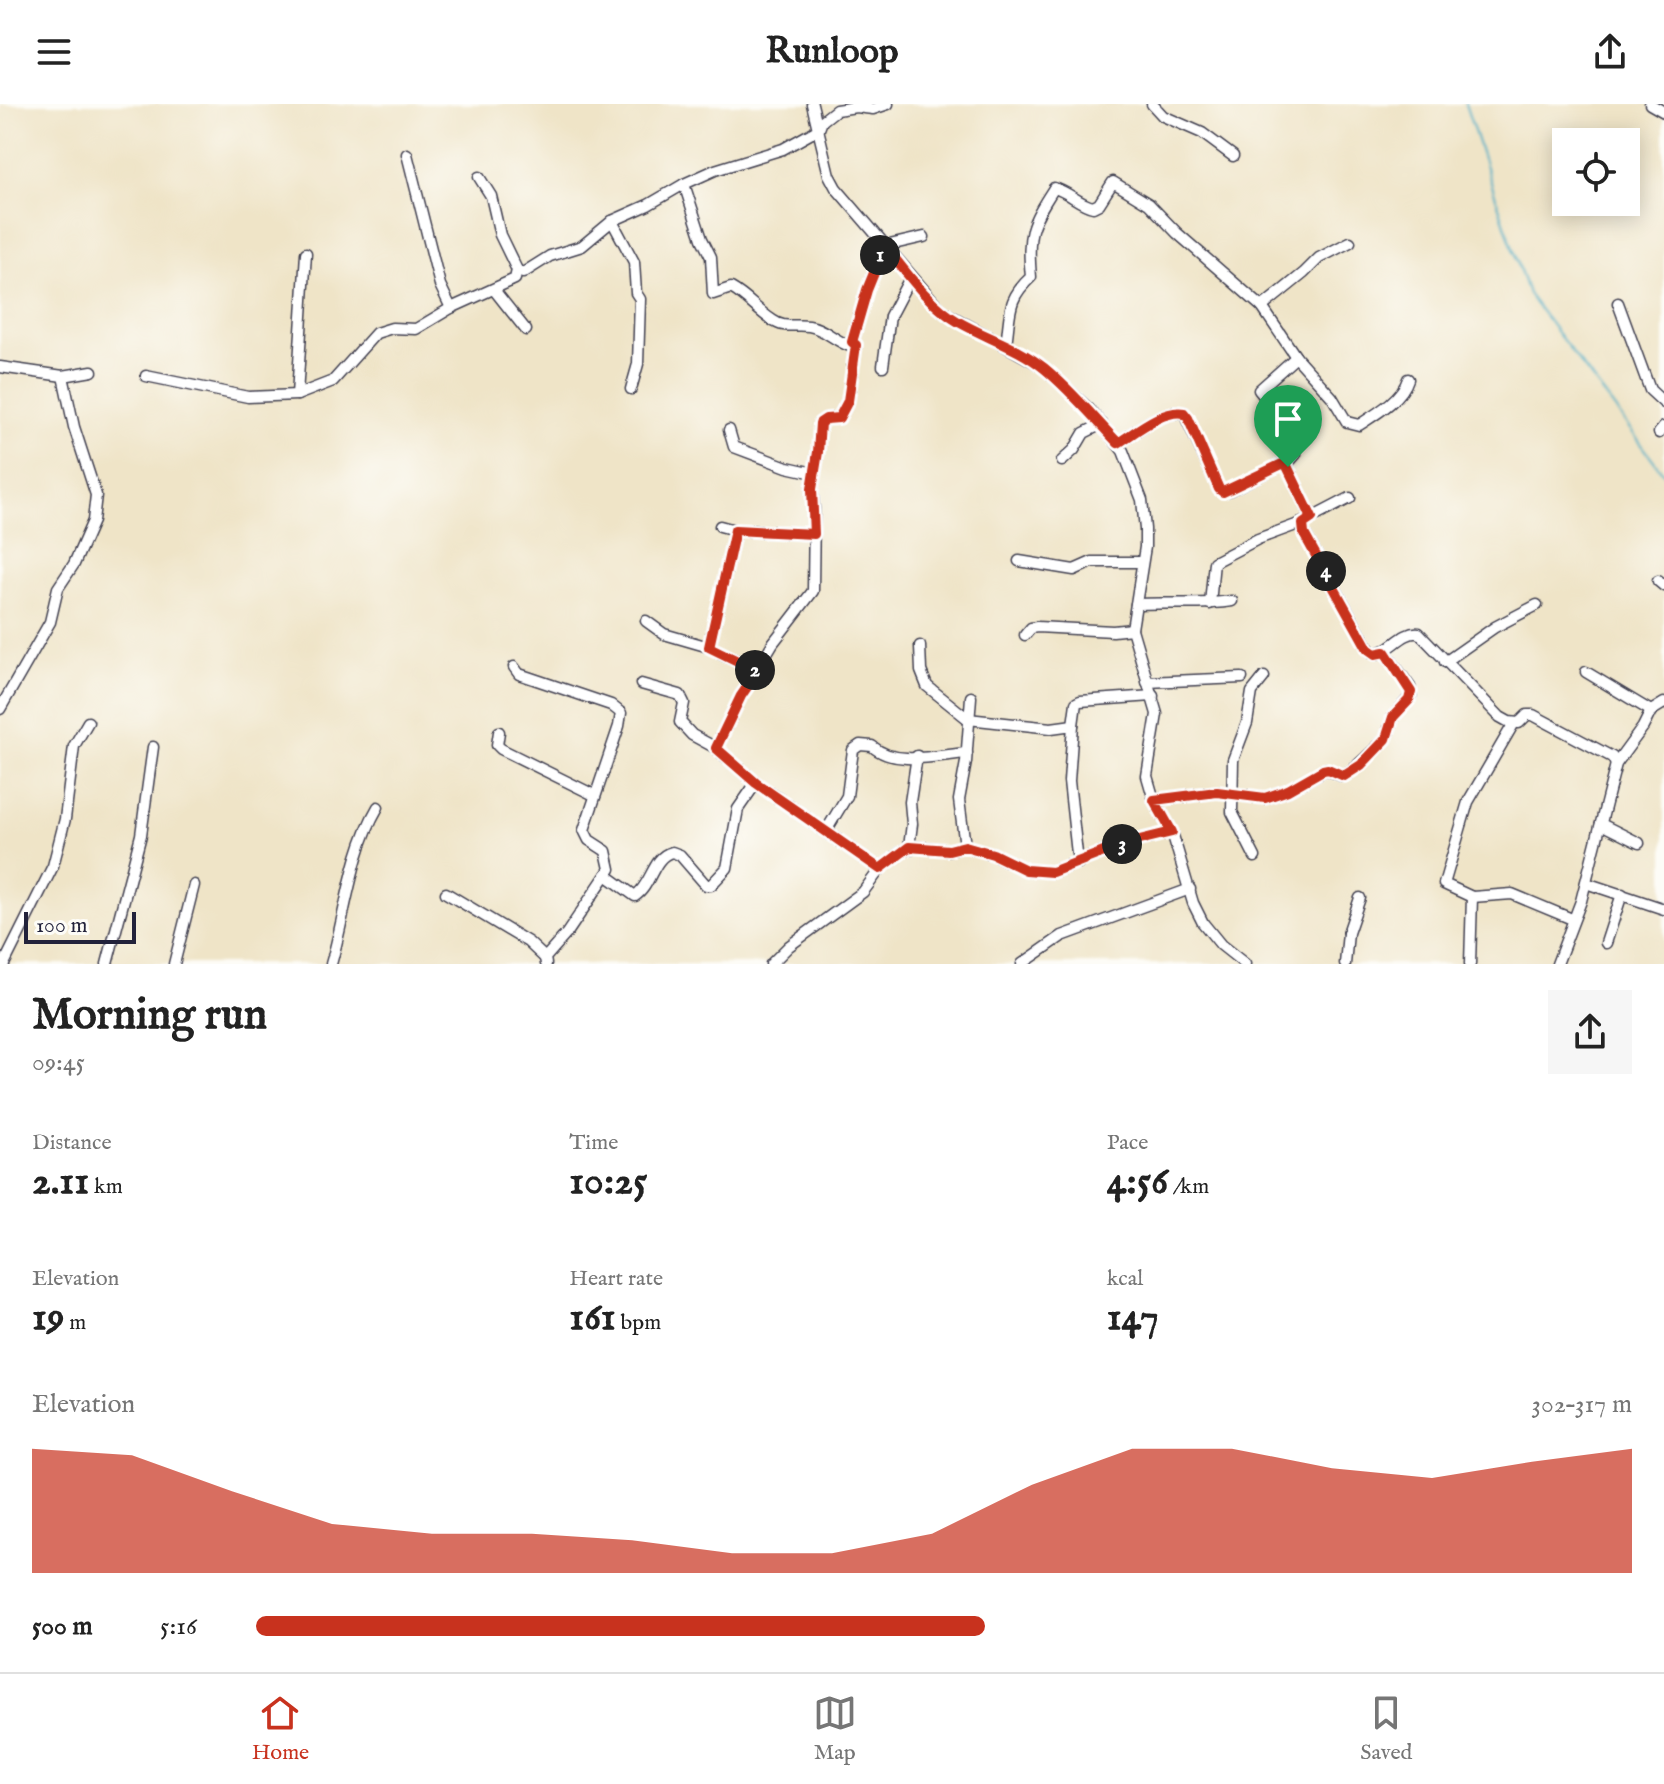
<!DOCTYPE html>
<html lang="en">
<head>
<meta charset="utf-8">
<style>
  body { margin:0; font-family:"IM FELL English",serif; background:#f6f6f6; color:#222; height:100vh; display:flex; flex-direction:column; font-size:30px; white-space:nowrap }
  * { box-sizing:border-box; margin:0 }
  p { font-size:26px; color:#767676 }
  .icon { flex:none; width:44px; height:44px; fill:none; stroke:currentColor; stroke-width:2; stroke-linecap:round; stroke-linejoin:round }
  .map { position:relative; height:860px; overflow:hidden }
  .details { display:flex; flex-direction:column; background:#fff; flex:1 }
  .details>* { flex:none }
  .controls { position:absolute; left:1552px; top:24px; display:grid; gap:16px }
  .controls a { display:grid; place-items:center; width:88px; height:88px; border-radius:0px; background:#fff; box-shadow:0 4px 20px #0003; font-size:40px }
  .scale { position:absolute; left:24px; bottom:20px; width:112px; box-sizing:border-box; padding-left:8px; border:4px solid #22223b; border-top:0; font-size:22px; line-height:28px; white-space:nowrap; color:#22223b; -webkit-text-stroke:6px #fdfcf7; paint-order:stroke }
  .pin { position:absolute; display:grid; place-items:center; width:68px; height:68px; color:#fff; margin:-82px -34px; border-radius:50% 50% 50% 0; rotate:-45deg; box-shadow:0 0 8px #0007 }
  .pin .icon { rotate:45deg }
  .km { position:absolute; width:40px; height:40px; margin:-20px; border-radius:50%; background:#222; color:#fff; font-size:22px; line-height:40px; text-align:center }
  .round { display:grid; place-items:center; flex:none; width:84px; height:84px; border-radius:0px; background:#f6f6f6 }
  .head { display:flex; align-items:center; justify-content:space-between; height:136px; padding:0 32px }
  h1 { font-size:44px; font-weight:700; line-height:60px }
  .metrics { display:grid; grid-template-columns:repeat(3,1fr); gap:12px; height:136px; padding:8px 32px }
  .metrics div { display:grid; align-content:center }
  .metrics b { font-size:40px; font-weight:700 }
  .metrics small { font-size:22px; font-weight:400 }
  .metrics p { font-size:22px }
  .chart { height:224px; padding:16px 32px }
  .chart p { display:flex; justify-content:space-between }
  .chart svg { width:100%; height:144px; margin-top:8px; fill:#c8321e; opacity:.7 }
  ul { padding:0 32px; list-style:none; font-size:26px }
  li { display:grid; grid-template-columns:128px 96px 1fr; align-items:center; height:60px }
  li i { height:20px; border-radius:10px; background:#c8321e }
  header { display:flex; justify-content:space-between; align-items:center; height:104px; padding:0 32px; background:#fff; font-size:36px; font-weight:700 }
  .dock { display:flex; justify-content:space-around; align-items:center; height:112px; border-top:2px solid #e0e0e0; background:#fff; font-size:22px; color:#767676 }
  .dock a { display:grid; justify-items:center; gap:4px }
  .dock .selected { color:#c8321e }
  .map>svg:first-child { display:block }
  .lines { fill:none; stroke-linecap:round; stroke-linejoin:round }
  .stream { stroke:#47adc7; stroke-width:2 }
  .minor-casing { stroke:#413f50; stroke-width:13 }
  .minor { stroke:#fff; stroke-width:10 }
  .route-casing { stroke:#fff; stroke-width:16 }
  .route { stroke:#c8321e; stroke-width:10 }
</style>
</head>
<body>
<header><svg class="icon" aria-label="menu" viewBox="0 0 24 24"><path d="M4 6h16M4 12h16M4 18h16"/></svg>Runloop<svg class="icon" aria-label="share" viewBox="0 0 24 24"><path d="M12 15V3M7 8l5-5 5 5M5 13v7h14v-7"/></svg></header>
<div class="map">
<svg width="1664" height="860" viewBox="0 0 1664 860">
  <rect width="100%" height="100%" fill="#fdfcf7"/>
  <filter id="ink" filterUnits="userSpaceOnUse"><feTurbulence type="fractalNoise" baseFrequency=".0125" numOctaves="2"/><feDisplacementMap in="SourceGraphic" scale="16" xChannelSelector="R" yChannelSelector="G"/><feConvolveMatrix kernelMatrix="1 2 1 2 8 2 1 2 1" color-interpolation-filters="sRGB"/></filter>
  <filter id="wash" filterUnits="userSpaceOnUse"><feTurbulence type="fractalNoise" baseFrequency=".006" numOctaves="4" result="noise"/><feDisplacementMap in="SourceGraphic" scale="32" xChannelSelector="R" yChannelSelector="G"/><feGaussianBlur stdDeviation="1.8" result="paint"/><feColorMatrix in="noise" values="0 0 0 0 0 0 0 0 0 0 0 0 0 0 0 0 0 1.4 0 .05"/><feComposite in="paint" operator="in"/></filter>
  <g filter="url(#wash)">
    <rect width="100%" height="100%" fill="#efe4c7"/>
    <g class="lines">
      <!-- stream -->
      <polyline class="stream" points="1465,0 1528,190 1664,370"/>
    </g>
  </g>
  <g filter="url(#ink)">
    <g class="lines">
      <defs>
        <g id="minor">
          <polyline points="812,0 829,71 836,84 942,207 1042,262 1089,305 1123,347 1142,396 1145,425 1145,443 1132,525 1157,610 1147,672 1154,696 1172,728 1193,799 1203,819 1221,841 1245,860"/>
          <polyline points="1152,0 1163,12 1202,29 1233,52"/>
          <polyline points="1650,0 1664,8"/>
          <polyline points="407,50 440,181 451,204"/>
          <polyline points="479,73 491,92 500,131 517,166 523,169 550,152 582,142 612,117 648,101 684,80 715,66 783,45 819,25 822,17 836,6 856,3 873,5 888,0"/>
          <path d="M684,80L702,135L711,153L713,190L731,184C747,193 757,206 772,216C784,225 795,220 809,222C824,224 835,237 850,242L852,238L856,241L848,297L839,314L826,315L820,319L818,348L812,385L814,404L813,487L773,539L741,592L716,644"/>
          <polyline points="612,117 634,158 636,189 640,195 638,260 631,285"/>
          <polyline points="495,187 526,226"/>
          <polyline points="1618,199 1650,286 1664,299"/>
          <polyline points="1262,203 1304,169 1319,154 1350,138"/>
          <polyline points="852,238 867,186 885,142 924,133"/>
          <path d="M1006,240C1011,209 1006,196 1031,173C1027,129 1030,121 1054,84C1069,88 1079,100 1093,103L1099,100L1113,78L1149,100L1177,129L1262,203L1296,253L1332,293L1347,318L1359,321C1376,310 1402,295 1408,275"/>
          <polyline points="883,262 890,212 911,172"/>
          <polyline points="0,263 63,272 92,267"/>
          <polyline points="146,272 248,293 297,291 333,277 376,229 392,224 416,225 451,204 515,175 517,166"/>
          <polyline points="297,291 306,149"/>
          <polyline points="729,326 734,343 787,363 814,369"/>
          <polyline points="1659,329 1664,323"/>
          <path d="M1118,339C1135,328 1163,305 1184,309L1219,385L1228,387L1282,360H1286L1312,414"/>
          <polyline points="1062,357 1074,346 1084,329 1102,320"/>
          <path d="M1288,363L1289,358L1296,350C1293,325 1274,305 1259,286L1296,253"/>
          <path d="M1350,394L1304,418L1302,425L1370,547L1375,550C1392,547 1402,527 1419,529L1500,613L1509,618L1519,619L1527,611H1533L1612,653L1616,660"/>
          <polyline points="720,422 735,426 814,430"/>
          <polyline points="1019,457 1074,466 1092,458 1142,458"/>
          <polyline points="1658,477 1664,482"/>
          <path d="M1136,500C1168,498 1200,502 1232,497"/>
          <polyline points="1210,500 1214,458 1258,435 1304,418"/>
          <polyline points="646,517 664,530 709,543 758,567"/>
          <polyline points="1025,531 1031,524 1037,523 1113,527 1132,525"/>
          <polyline points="920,542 921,567 927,582 968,615 1051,624 1073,621 1069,677 1078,759"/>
          <polyline points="709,543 735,426"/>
          <polyline points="1445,558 1495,523 1537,501"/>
          <polyline points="514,563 519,570 611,601 621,609 619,622 584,726 589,736 606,747 610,765 567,829 545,854 546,860"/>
          <polyline points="1586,568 1651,607"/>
          <polyline points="1147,578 1242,574"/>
          <polyline points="641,580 680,591 684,599 680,618 692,631 716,644 756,679 880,765"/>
          <polyline points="971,593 966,658 959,696 965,742 993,750 1026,766 1052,768 1127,739 1172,728"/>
          <polyline points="0,605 50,518 58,484 74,460 93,417 96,391 74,323 63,272"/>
          <polyline points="1514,619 1468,698 1444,780 1472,793 1512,790 1572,815"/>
          <polyline points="1073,621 1076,599 1080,597 1153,592"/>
          <polyline points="499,628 497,641 501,645 594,691"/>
          <polyline points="1154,696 1217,688 1265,694 1288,686 1326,665 1342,672 1349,669 1386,635 1393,613 1411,592 1410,583 1385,548"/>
          <polyline points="1601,720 1639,739"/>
          <path d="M826,727L847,692L853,646L860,641L872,642C895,663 938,651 967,649"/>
          <polyline points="909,743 912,720 910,698 917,652"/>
          <polyline points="1255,753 1232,708 1233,656 1247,619 1252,588 1264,573"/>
          <path d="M606,771L635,792C652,781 652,753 672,748L680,751L706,781H711L727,764L738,705L756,679"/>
          <polyline points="1586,779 1664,805"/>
          <polyline points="446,789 528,838 545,854"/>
          <polyline points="1606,839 1622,790"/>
          <polyline points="4,860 53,762 65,715 74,642 88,618"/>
          <polyline points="107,860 141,731 153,643"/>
          <polyline points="174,860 194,781"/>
          <path d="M331,860C346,808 351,749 378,703"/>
          <polyline points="771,860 789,842 863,788 880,765 904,746 917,743 949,746 965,742"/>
          <polyline points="1022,860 1062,832 1190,785"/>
          <polyline points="1345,860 1348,829 1360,794"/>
          <polyline points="1470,860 1472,793"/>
          <polyline points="1557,860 1581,797 1616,660 1643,623 1651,607 1664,599"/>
        </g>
      </defs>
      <!-- minor casing -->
      <use href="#minor" class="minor-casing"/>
      <!-- minor -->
      <use href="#minor" class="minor"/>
    </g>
  </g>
  <g class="lines" filter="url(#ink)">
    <defs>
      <path id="route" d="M885,142C906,168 928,200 957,217C986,234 1018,243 1044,264C1072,287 1093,313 1118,339C1136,328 1163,305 1184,309L1188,314L1219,385L1223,388L1282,360H1286L1312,414L1303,420L1304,430L1368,545L1375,550L1385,548L1411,588L1409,596L1393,613L1386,635L1361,661L1344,672L1328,665L1323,666L1288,686L1265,694L1217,688L1154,696L1172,728L1127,739L1052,768L1026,766L993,750L965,742L949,746L909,743L880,765L756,679L716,644L741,592L758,567L709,543L735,426L814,430L812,385L818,348L820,319L826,315L839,314L848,297L856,241L852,238L867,186Z"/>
    </defs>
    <!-- route casing -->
    <use href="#route" class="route-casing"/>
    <!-- route -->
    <use href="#route" class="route"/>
  </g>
</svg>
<div class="controls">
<a><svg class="icon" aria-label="locate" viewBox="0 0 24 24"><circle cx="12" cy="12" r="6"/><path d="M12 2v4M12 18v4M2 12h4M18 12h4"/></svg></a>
</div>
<div class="scale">100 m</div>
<div class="pin" style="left:1288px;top:363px;background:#1e9e55"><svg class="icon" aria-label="arrive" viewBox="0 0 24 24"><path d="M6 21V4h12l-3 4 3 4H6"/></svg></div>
<b class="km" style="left:880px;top:151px">1</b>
<b class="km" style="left:755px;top:566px">2</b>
<b class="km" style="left:1122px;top:740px">3</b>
<b class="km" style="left:1326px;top:467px">4</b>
</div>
<section class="details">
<div class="head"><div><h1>Morning run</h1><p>09:45</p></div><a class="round"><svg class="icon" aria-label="share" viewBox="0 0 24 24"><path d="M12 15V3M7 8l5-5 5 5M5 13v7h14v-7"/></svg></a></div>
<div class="metrics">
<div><p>Distance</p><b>2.11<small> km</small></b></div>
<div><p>Time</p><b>10:25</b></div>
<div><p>Pace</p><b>4:56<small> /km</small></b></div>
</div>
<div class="metrics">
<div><p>Elevation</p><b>19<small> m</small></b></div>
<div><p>Heart rate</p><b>161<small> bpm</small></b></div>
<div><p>kcal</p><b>147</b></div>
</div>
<div class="chart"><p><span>Elevation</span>302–317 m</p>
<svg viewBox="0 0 160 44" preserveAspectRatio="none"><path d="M0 44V6L10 8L20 19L30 29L40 32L50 32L60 34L70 38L80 38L90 32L100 17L110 6L120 6L130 12L140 15L150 10L160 6V44z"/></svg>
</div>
<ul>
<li><b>500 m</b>5:16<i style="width:53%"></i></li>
</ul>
</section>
<nav class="dock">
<a class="selected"><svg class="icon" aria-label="home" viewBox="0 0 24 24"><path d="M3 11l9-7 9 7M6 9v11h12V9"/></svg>Home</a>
<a><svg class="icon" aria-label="map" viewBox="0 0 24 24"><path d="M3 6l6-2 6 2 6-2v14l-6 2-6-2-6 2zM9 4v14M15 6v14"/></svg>Map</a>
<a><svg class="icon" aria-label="saved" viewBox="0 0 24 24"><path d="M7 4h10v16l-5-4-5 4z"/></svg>Saved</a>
</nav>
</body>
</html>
